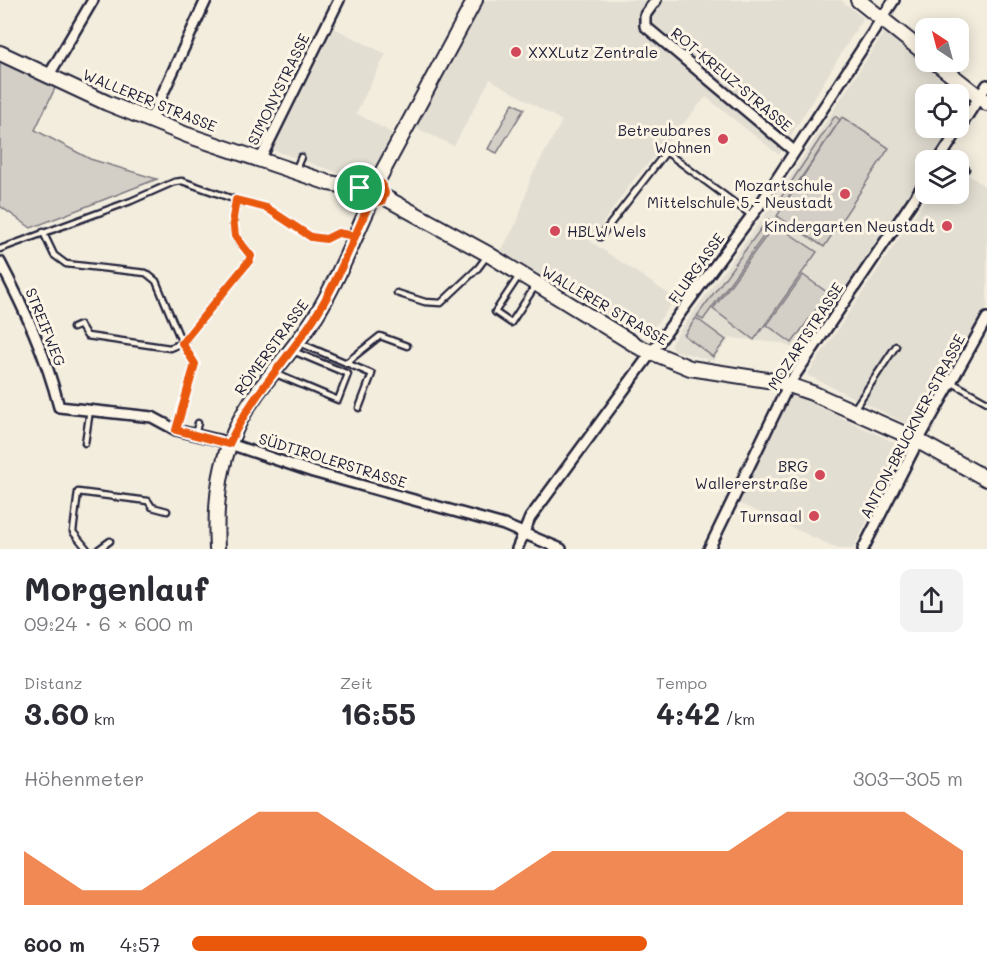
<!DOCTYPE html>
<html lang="de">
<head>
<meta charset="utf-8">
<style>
  body { margin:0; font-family:Mali,sans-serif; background:#f2f2f3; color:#2b2b33; height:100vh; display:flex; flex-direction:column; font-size:22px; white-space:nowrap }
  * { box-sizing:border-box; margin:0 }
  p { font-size:20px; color:#7c7c81 }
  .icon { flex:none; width:33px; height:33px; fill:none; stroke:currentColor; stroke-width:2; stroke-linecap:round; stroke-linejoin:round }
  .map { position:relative; height:549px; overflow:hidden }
  .side { display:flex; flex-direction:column; background:#fff; flex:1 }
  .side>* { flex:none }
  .needle { width:39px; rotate:324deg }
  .fabs { position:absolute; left:915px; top:18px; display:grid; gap:12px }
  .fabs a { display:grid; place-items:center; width:54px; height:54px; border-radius:12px; background:#fff; box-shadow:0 3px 15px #0003; font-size:30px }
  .pin { position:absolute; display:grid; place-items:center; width:51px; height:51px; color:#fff; margin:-26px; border:3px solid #fff; border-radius:50%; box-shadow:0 2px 6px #0007 }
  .round { display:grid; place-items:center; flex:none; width:63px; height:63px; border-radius:12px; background:#f2f2f3 }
  .headline { display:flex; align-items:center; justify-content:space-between; height:102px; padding:0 24px }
  h1 { font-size:33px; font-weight:800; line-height:45px }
  .figures { display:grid; grid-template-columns:repeat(3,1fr); gap:9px; height:102px; padding:6px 24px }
  .figures div { display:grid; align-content:center }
  .figures b { font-size:30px; font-weight:800 }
  .figures small { font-size:16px; font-weight:400 }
  .figures p { font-size:16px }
  .chart { height:168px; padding:12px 24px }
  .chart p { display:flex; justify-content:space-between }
  .chart svg { width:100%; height:108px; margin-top:6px; fill:#ea580c; opacity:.7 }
  ul { padding:0 24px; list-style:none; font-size:20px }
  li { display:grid; grid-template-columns:96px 72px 1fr; align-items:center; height:45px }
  li i { height:15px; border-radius:8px; background:#ea580c }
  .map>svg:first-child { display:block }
  .built { fill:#e3ded2 }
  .green { fill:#d4cfc6; stroke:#7b7880; stroke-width:1.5 }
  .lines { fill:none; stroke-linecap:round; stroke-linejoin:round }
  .lane-casing { stroke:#22223b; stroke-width:9 }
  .street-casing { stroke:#22223b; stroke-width:14 }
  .secondary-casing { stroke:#22223b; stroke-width:18 }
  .lane { stroke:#fcf5e5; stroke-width:4.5 }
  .street { stroke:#fcf5e5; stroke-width:9 }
  .secondary { stroke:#fcf5e5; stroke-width:14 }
  .route-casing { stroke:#fff; stroke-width:12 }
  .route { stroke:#ea580c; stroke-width:8 }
  .poi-dot { fill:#d1495b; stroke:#fcf5e5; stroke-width:2 }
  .labels { text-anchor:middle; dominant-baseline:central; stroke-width:6; stroke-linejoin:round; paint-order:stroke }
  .poi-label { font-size:15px; fill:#22223b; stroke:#fcf5e5; text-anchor:end }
  .street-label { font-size:15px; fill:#22223b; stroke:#fcf5e5 }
</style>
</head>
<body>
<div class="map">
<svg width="987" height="549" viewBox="0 0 987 549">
  <rect width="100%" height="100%" fill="#f3edde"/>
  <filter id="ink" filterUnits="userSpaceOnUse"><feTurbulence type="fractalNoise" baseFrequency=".0167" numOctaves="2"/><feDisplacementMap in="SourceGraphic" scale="12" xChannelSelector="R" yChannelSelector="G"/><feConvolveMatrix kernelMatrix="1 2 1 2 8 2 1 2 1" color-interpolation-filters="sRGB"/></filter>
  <g filter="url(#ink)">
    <!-- built -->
    <g class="built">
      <polygon points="479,0 841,0 863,18 779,155 706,97 631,183 590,241 676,299 647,336 588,304 501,251 518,220 531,177 562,121 490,79 454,146 414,127"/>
      <polygon points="334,28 386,54 356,113 392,133 375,169 350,177 273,150"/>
      <polygon points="885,31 951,88 946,94 926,94 925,119 921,124 946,142 934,160 926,160 925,173 856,278 803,354 782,343 730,338 713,361 674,350 671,346 673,340 765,215"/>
      <polygon points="959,168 987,188 987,307 920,430 807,375 929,194 958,194"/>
      <polygon points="790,393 904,447 853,549 839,549 736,502"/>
    </g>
    <!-- green -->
    <g class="green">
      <polygon points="0,60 56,86 35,130 90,159 157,179 31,228 0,206"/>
      <polygon points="513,103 524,109 497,153 488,149"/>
      <polygon points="835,116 840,120 781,208 776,205"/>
      <polygon points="842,117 889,148 824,247 777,216"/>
      <polygon points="768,219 773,223 703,320 697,316"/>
      <polygon points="775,224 817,252 754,340 713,309"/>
      <polygon points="803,275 828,293 792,343 767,325"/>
      <polygon points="696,318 726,340 713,357 684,335"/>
    </g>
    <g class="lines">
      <defs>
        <g id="lane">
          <polyline points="944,153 954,160"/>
          <polyline points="958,163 966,169"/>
          <polyline points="296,169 301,157"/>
          <polyline points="43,232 54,255 66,264 146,273 156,281 182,343 195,364 176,430"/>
          <polyline points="600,237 666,152 751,215"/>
          <polyline points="0,249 131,201 174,182 182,181 236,200 267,208 311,237 325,239 338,233 353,235"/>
          <polyline points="519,276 495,312 511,323 536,285"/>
          <polyline points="397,293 425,302 441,303 478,268 487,256"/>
          <path d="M73,328L80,325L87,336L170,348L182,343L249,261C252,248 239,246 235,236C232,224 234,212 236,200"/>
          <polyline points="300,343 372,374 359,408"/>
          <polyline points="346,363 380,336 407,346"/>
          <polyline points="276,374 338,400 348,374 293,351"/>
          <polyline points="951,382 987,402"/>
          <polyline points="854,409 896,346"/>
          <polyline points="195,435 198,423"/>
          <polyline points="85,443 90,410"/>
          <polyline points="87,549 73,532 78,492 148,501 152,507 167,511"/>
          <polyline points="99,549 110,541"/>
        </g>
        <g id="street">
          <polyline points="656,0 645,15 645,26 794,151"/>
          <polyline points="49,75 93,0"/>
          <polyline points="150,121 206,0"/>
          <polyline points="260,160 339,0"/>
          <polyline points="939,160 987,85"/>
          <path d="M0,262C24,308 46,355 59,407L152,417L176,430L218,440L313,472L504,525L561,549"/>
          <polyline points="517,549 530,518 761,203 894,0"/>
          <polyline points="709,549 789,384 926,181"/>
          <polyline points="863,549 918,441 987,318"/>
        </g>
        <g id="secondary">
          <polyline points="858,0 926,54"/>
          <polyline points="0,53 107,103 187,135 329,183 360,188"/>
          <polyline points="935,62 987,103"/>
          <polyline points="378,180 475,0"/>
          <polyline points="384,197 488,254 639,347 690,368 780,382 812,393 909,436 987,479"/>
          <path d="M217,549C214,490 222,441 257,393C277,366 301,341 318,312C339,278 353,240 370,204"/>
        </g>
      </defs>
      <!-- lane casing -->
      <use href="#lane" class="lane-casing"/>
      <!-- street casing -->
      <use href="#street" class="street-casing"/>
      <!-- secondary casing -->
      <use href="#secondary" class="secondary-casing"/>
      <!-- lane -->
      <use href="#lane" class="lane"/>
      <!-- street -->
      <use href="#street" class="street"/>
      <!-- secondary -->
      <use href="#secondary" class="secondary"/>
    </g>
  </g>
  <g class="lines" filter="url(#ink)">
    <defs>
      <path id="route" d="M360,188L361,197L369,204C353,240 339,278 318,312C290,358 252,393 229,444L176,430L195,364L182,343L249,261L251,256L235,236L233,218L236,200L267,208L311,237L326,239L338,233L355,236L369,204L382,201L385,193L382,184L373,179L363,182L360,188"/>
    </defs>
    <!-- route casing -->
    <use href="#route" class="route-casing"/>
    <!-- route -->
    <use href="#route" class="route"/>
  </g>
  <!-- markers -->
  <g class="poi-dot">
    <circle cx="516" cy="52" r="6"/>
    <circle cx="723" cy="139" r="6"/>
    <circle cx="845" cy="194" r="6"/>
    <circle cx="947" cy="226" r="6"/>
    <circle cx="555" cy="231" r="6"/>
    <circle cx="820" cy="475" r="6"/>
    <circle cx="814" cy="516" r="6"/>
  </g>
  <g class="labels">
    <!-- poi labels -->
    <g class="poi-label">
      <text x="528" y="52" text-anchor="start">XXXLutz Zentrale</text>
      <text x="711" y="130">Betreubares<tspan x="711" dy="17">Wohnen</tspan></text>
      <text x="833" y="185">Mozartschule<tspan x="833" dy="17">Mittelschule 5 - Neustadt</tspan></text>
      <text x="935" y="226">Kindergarten Neustadt</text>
      <text x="567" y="231" text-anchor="start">HBLW Wels</text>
      <text x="808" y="466">BRG<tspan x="808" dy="17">Wallererstraße</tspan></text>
      <text x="802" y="516">Turnsaal</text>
    </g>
    <!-- street labels -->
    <g class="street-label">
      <text transform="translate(732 79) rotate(40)">ROT-KREUZ-STRASSE</text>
      <text transform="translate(278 89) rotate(-64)">SIMONYSTRASSE</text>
      <text transform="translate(150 100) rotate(22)">WALLERER STRASSE</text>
      <text transform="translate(696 268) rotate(-54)">FLURGASSE</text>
      <text transform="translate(605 305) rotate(30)">WALLERER STRASSE</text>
      <text transform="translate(46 327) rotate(68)">STREIFWEG</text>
      <text transform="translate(805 336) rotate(-57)">MOZARTSTRASSE</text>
      <text transform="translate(271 347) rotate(-54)">RÖMERSTRASSE</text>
      <text transform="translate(912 426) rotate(-62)">ANTON-BRUCKNER-STRASSE</text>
      <text transform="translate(333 460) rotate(17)">SÜDTIROLERSTRASSE</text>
    </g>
  </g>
</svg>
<div class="fabs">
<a><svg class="needle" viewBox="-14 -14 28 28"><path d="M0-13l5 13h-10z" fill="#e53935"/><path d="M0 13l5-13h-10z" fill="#7c7c81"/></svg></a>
<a><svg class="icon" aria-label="locate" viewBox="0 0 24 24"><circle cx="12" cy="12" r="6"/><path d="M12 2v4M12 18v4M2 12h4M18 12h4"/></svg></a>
<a><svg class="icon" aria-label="layers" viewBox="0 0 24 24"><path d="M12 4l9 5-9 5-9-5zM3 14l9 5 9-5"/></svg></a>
</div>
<div class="pin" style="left:360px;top:188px;background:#1e9e55"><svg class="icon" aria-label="arrive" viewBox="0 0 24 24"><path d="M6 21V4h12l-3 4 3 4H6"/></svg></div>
</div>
<section class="side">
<div class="headline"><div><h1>Morgenlauf</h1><p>09:24 · 6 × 600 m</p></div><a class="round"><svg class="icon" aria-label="share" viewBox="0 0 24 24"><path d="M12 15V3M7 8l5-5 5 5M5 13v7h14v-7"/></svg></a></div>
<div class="figures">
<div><p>Distanz</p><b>3.60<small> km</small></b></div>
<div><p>Zeit</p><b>16:55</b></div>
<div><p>Tempo</p><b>4:42<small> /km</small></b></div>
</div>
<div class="chart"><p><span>Höhenmeter</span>303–305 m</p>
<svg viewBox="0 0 160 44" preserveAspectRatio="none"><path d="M0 44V22L10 38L20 38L30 22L40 6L50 6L60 22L70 38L80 38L90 22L100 22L110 22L120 22L130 6L140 6L150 6L160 22V44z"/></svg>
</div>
<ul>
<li><b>600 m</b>4:57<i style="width:59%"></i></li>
</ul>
</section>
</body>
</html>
